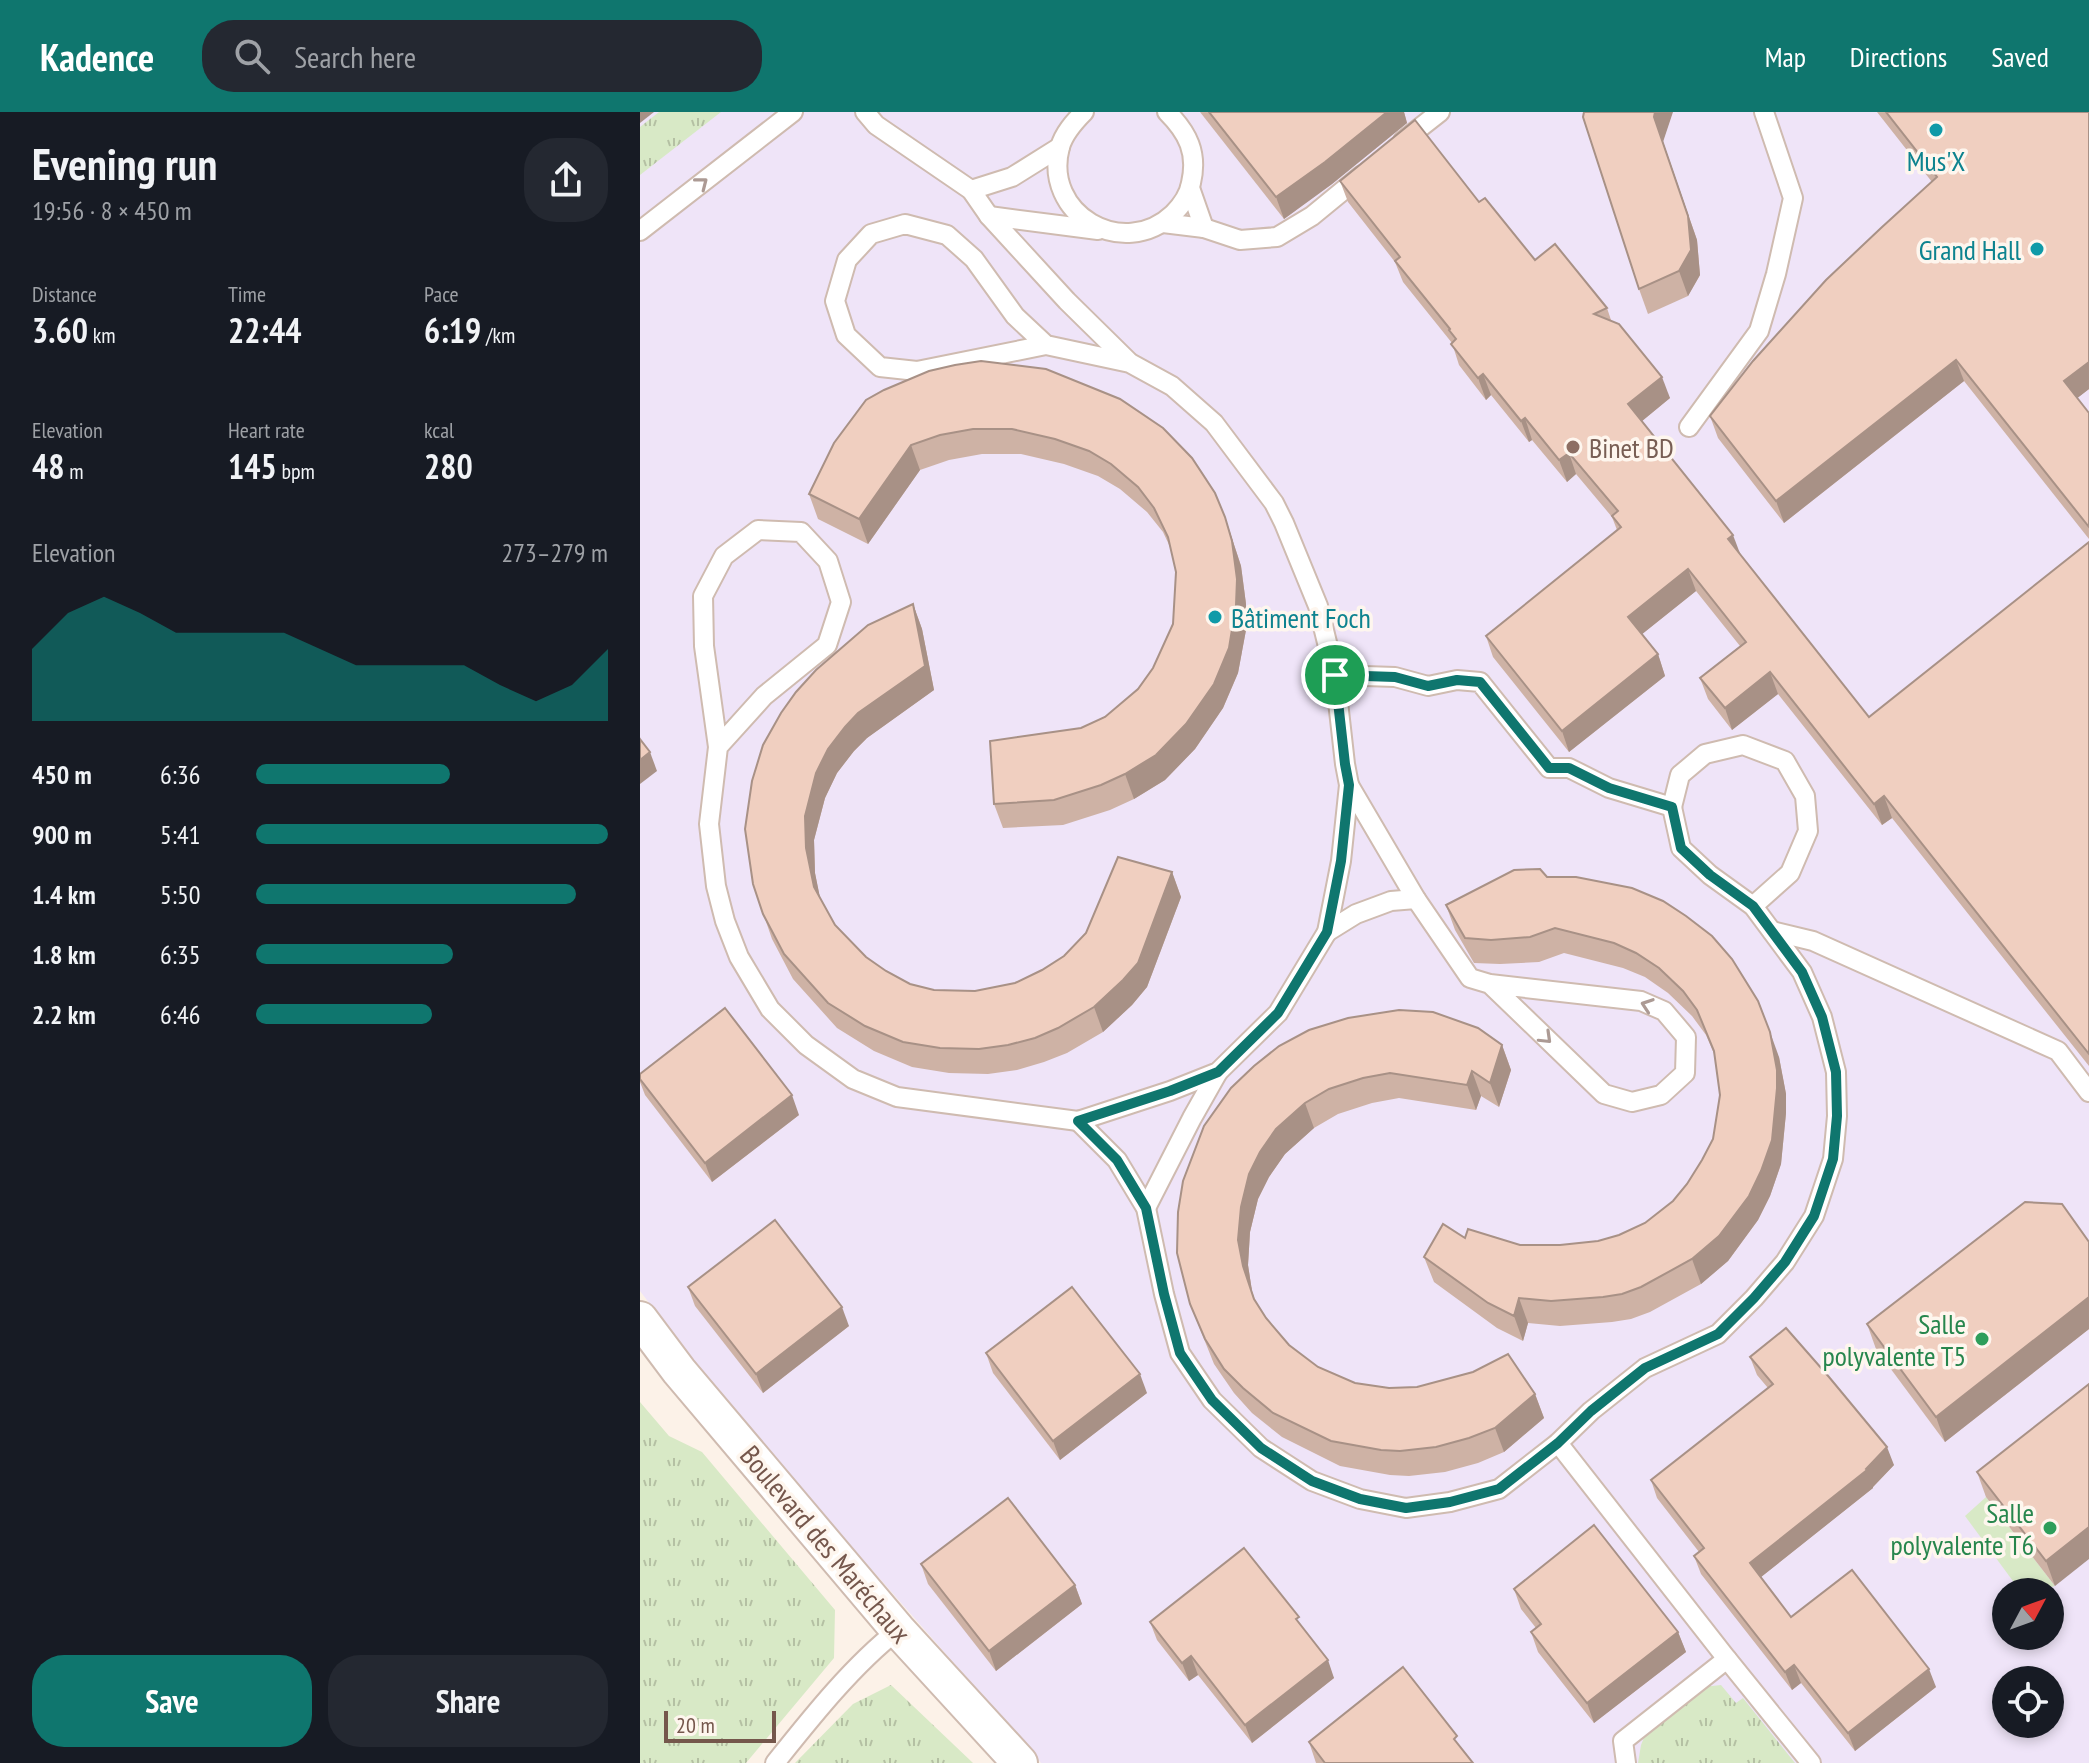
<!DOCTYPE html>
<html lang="en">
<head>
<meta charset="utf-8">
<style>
  body { margin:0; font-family:"PT Sans Narrow",sans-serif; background:#242831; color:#f1f3f6; height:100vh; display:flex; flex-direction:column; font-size:30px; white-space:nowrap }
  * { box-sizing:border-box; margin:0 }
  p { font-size:26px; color:#9ea1a6 }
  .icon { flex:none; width:44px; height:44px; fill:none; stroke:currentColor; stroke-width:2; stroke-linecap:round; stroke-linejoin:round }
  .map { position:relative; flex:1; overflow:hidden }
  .drawer { display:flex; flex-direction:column; background:#171b24; width:640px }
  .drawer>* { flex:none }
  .needle { width:52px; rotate:49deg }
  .buttons { position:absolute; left:1352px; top:1466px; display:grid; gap:16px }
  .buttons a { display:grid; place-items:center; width:72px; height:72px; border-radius:50%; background:#171b24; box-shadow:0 4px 12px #0003; font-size:40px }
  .scale { position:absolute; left:24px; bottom:20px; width:112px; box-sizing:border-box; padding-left:8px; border:4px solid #75574c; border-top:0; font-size:22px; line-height:28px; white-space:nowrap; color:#75574c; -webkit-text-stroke:6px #fef6ee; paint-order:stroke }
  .pin { position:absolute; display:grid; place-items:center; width:68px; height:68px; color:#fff; margin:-34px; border:4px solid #fff; border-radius:50%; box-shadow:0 2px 8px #0007 }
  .round { display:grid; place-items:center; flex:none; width:84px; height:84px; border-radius:32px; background:#242831 }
  .summary { display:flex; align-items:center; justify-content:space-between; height:136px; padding:0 32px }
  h1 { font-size:44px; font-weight:800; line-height:60px }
  .stats { display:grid; grid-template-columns:repeat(3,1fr); gap:12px; height:136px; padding:8px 32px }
  .stats div { display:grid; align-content:center }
  .stats b { font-size:34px; font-weight:800 }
  .stats small { font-size:22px; font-weight:400 }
  .stats p { font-size:22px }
  .chart { height:224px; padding:16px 32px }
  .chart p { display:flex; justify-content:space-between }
  .chart svg { width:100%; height:144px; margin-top:8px; fill:#0f766e; opacity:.7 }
  .primary-button { display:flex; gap:16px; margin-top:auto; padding:16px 32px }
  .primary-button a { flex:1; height:92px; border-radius:32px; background:#0f766e; color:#fff; font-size:32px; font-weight:800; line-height:92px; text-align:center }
  .primary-button a+a { background:#242831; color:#f1f3f6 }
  ul { padding:0 32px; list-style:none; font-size:26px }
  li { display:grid; grid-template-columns:128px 96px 1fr; align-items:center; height:60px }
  li i { height:20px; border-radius:10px; background:#0f766e }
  header { display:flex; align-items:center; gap:48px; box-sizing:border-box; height:112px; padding:0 40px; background:#0f766e; color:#fff }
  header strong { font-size:38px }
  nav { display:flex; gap:44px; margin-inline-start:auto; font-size:28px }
  .search { width:560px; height:72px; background:#242831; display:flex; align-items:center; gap:20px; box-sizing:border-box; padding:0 28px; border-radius:32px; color:#9ea1a6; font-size:30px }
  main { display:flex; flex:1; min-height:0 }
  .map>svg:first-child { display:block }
  .education { fill:#efe4f8; fill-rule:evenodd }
  .grass { fill:url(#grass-tufts) }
  .pitch { fill:#d8e9c6 }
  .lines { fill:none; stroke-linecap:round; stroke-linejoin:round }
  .lane-casing { stroke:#cfbbb0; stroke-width:22 }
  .street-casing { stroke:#cfbbb0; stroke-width:38 }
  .lane { stroke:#fff; stroke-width:18 }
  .street { stroke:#fff; stroke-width:34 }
  .wall { fill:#ceb2a5 }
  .shaded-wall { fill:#a89186 }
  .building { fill:#f0cfc0; stroke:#a89186; stroke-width:2 }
  .oneway { stroke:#ac9a94 }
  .route-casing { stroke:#fff; stroke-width:16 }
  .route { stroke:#0f766e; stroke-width:10 }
  .culture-dot { fill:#0f9aa8; stroke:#fef6ee; stroke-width:3 }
  .education-dot { fill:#8d6e63; stroke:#fef6ee; stroke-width:3 }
  .leisure-dot { fill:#2e9e5b; stroke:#fef6ee; stroke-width:3 }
  .labels { text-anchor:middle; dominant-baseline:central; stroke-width:7; stroke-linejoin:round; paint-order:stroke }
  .culture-label { font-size:28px; fill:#0d838f; stroke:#fef6ee }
  .education-label { font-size:28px; fill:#785e54; stroke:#fef6ee; text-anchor:start }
  .leisure-label { font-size:28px; fill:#27864d; stroke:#fef6ee; text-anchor:end }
  .street-label { font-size:28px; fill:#75574c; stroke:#fef6ee }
</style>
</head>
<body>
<header>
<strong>Kadence</strong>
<div class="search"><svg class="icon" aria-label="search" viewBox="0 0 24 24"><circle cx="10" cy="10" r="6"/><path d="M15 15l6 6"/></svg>Search here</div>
<nav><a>Map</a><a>Directions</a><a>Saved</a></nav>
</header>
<main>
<section class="drawer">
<div class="summary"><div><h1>Evening run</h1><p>19:56 · 8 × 450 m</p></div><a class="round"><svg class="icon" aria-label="share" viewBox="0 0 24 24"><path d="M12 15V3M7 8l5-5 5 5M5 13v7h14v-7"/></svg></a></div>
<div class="stats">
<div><p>Distance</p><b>3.60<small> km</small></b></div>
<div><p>Time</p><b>22:44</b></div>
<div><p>Pace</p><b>6:19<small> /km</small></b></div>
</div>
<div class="stats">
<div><p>Elevation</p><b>48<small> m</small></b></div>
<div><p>Heart rate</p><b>145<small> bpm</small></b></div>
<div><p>kcal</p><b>280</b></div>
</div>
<div class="chart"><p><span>Elevation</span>273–279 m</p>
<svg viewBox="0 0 160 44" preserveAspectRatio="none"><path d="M0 44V22L10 11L20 6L30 11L40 17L50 17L60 17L70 17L80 22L90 27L100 27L110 27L120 27L130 33L140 38L150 33L160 22V44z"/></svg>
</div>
<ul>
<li><b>450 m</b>6:36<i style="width:55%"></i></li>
<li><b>900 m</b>5:41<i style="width:100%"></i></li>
<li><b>1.4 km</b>5:50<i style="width:91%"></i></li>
<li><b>1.8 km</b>6:35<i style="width:56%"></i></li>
<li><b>2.2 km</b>6:46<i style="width:50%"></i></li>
</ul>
<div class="primary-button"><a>Save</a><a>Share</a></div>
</section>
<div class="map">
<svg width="1449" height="1651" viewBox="0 0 1449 1651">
  <defs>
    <pattern id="grass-tufts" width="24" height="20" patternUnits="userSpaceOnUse" patternTransform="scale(2)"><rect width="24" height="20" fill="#d8e9c6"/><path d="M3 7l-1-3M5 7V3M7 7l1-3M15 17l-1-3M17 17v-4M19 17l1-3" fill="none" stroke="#b4c0a3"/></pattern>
  </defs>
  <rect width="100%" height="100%" fill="#fcf2e8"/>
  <!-- education -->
  <path class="education" d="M0,0H1449V1651H401L397,1646L83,1288L0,1179ZM1366,1480H1410V1524H1366ZM1366,1568H1410V1612H1366Z"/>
  <!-- grass -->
  <g class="grass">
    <polygon points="19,0 81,0 0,63 0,15"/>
    <polygon points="0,1290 29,1324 62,1340 195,1498 194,1546 106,1651 0,1651"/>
    <polygon points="251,1573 333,1651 155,1651 213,1592"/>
    <polygon points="1081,1573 1096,1591 1103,1586 1155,1651 998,1651 1001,1633 1005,1623 1063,1575"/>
  </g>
  <!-- pitch -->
  <polygon class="pitch" points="1346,1385 1415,1474 1392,1480 1381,1480 1325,1404"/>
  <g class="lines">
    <defs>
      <g id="lane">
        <polyline points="225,0 236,13 331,78 349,104 427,189 488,249"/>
        <path d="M444,0C434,10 424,21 420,35C402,102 483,149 533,102C541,94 549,83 551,71C558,41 548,21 527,0"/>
        <polyline points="763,29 800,0"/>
        <polyline points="550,76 564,116"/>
        <polyline points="331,78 372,65 420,35"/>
        <polyline points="349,104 458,118"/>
        <polyline points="523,111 564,116 600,128 637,125 672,104 722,63"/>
        <polyline points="0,119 153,0"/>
        <polyline points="1049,315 1119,219 1136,162 1153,86 1124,0"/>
        <polyline points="78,635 124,584 187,533 201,490 188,449 161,420 118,418 84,444 63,484 64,534 78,635 69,712 76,774 85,809 99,845 130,897 166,933 213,967 257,985 438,1009 530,979 578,960 638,901 687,820 701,749 709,673 705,652 695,563 678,494 644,411 634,391 574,311 532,274 490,251 406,233 277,259 240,255 206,223 195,189 207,148 231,122 265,112 307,123 334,147 375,204 406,233"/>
        <polyline points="709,673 776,787 830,866 850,872 1001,889 1024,899 1046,925 1045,961 1021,983 992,990 964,982 850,872"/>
        <polyline points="1032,695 1040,663 1065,642 1103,633 1145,649 1165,684 1168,719 1150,761 1113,794"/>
        <polyline points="1132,819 1173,829 1418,939 1449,980"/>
        <polyline points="687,820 716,802 751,789 776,787"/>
        <polyline points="438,1009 477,1048 506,1096 524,1182 540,1241 572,1288 621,1336 672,1369 720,1387 766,1396 810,1390 859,1377 918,1331 951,1299 1005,1256 1078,1222 1114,1186 1145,1150 1174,1104 1193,1047 1197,1004 1196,960 1182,905 1162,860 1113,794 1070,763 1041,736 1032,695 969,676 929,656 909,656 840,570 817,568 788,574 755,565 695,563"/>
        <polyline points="506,1096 552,1006 578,960"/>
        <polyline points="918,1331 1087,1547"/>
        <path d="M135,1651C171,1606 212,1554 258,1518"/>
        <polyline points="986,1651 983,1629 1087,1547 1171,1651"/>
      </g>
      <polyline id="street" points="0,1207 39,1259 258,1518 380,1651"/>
    </defs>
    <!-- lane casing -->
    <use href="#lane" class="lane-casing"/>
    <!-- street casing -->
    <use href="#street" class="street-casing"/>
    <!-- lane -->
    <use href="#lane" class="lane"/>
    <!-- street -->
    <use href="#street" class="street"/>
  </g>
  <!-- wall -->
  <g class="wall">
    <polygon points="560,0 764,0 767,11 692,72 644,107"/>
    <polygon points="1237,0 1449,0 1449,277 1437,286 1449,301 1449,427 1324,269 1144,411 1078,326 1070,304 1292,70"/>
    <polygon points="1023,30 1057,128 1060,163 1048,184 1008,202 999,177"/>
    <polygon points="700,69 839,90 895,148 967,196 971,208 1030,286 1002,309 1101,443 1229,605 1449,430 1449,954 1252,706 1242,713 1138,582 1092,618 1068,587 1060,566 1100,534 1056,479 1002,522 1018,542 1025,564 929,640 853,545 846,524 977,418 972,405 936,362 927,370 892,328 889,330 851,283 846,288 819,253 812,231 763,170 755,150 708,90"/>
    <polygon points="289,259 585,405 601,454 606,492 606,518 598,561 583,596 555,637 525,668 494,687 470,698 423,713 363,716 354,692 441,616 465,605 498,577 513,556 533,512 536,460 531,437 523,420 507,400 480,377 458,364 424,352 381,342 342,342 309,348 280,358 228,432 178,407 169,382"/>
    <polygon points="273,492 282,517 294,578 227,626 214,639 197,661 185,686 174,728 175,761 180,787 195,813 226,845 246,859 270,872 294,878 335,879 375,871 402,858 424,844 532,760 541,785 507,875 492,893 463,920 427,941 404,950 377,958 348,962 309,961 272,955 234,939 197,916 153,867 132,827 113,772"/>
    <polygon points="907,765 1139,945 1146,982 1146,1001 1141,1052 1130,1084 1118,1108 1088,1149 1061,1172 1010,1200 991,1207 972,1210 920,1214 888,1211 883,1229 857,1216 794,1170 784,1145 825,1126 880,1133 920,1133 958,1129 979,1123 1005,1111 1033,1089 1047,1072 1062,1048 1073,1027 1080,983 1075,944 1066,923 1052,904 1028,881 1005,865 983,856 924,841 899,850 860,852 834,851 815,818 806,793"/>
    <polygon points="862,933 871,958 859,995 841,984 836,998 759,986 732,991 698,1002 674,1016 645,1042 629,1065 618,1087 610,1120 608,1153 612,1179 615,1188 626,1206 649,1233 678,1255 715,1271 749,1276 895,1282 904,1306 864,1340 838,1351 805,1360 769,1364 750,1363 700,1354 642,1325 612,1301 594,1281 574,1252 550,1192 591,976"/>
    <polygon points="0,962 159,1003 72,1070 5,983 0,970"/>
    <polygon points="1449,1130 1449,1217 1305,1330 1236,1237 1227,1212"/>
    <polygon points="48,1175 209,1214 123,1281 55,1194"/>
    <polygon points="346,1241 507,1281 420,1348 353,1261"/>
    <polygon points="1110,1245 1254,1353 1233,1375 1233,1376 1121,1465 1151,1505 1296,1575 1215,1639 1161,1571 1152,1578 1061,1462 1054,1444 1059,1440 1017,1386 1011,1368 1128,1276 1117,1263"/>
    <polygon points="1449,1272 1415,1474 1346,1385 1337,1360"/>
    <polygon points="281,1452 435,1473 442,1492 356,1559 288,1472"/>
    <polygon points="874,1477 1038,1520 1046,1540 954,1611 898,1540 891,1520 896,1516 881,1497"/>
    <polygon points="510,1510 664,1518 694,1566 612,1631 558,1563 549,1569 517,1528"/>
    <polygon points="669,1630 822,1637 833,1651 676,1651"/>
  </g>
  <!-- shaded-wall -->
  <g class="shaded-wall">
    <polygon points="0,0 14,0 0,11"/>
    <polygon points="747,0 764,0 767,11 692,72 644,107 636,85"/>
    <polygon points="1015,0 1033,0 1023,30 1057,128 1060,163 1048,184 1039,159 1014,5"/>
    <polygon points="1316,248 1324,269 1144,411 1136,389"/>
    <polygon points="1449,250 1449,277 1431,291 1424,269"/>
    <polygon points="843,262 851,283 846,288 838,266"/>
    <polygon points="1022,265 1030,286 996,314 988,292"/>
    <polygon points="885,306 892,328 889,330 881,309"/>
    <polygon points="271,333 280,358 228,432 219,407"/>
    <polygon points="929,341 936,362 927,370 919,348"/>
    <polygon points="585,405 601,454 606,492 606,518 598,561 583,596 555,637 525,668 494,687 485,662"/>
    <polygon points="1093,423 1101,444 1088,427"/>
    <polygon points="1048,457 1056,479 996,527 988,505"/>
    <polygon points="273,492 282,517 294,578 227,626 214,639 197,661 185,686 174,728 175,761 183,800 174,775 166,736 165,704 176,661 188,637"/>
    <polygon points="1018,542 1025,564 929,640 922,619"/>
    <polygon points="1130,560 1138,582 1092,618 1085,596"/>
    <polygon points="10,640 17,659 0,672 0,648"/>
    <polygon points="1244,684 1252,706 1242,713 1234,692"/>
    <polygon points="532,760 541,785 507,875 492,893 463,920 454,895"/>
    <polygon points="1130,920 1139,945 1146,982 1146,1001 1141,1052 1130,1084 1118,1108 1088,1149 1061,1172 1052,1147"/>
    <polygon points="862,933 871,958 859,995 850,971"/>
    <polygon points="832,959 841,984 836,998 827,973"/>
    <polygon points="152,983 159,1003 72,1070 65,1051"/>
    <polygon points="665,991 674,1016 645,1042 629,1065 618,1087 610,1120 608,1153 612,1179 603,1154 598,1128 601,1095 609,1062 620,1040 636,1017"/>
    <polygon points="1449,1185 1449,1217 1305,1330 1296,1305"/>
    <polygon points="879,1186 888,1211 883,1229 874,1204"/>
    <polygon points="202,1195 209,1214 123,1281 116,1262"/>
    <polygon points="500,1262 507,1281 420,1348 413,1329"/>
    <polygon points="895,1282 904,1306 864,1340 855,1316"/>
    <polygon points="1247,1335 1254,1353 1233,1375 1233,1376 1116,1469 1110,1451 1226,1357"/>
    <polygon points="1449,1415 1449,1447 1415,1474 1406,1449"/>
    <polygon points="435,1473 442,1492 356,1559 349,1539"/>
    <polygon points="1038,1520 1046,1540 954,1611 947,1591"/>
    <polygon points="551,1544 558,1563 549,1569 542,1551"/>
    <polygon points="688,1548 694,1566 612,1631 605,1613"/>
    <polygon points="1154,1553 1161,1571 1152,1578 1145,1560"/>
    <polygon points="1289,1557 1296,1575 1215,1639 1208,1621"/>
  </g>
  <!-- building -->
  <g class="building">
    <polygon points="569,0 747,0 685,50 636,85"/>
    <polygon points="944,0 1015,0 1014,5 1048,104 1051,138 1039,159 999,177 943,5"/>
    <polygon points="1246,0 1449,0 1449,250 1424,269 1449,301 1449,415 1316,248 1136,389 1070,304 1113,249 1186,168 1241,116 1297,65"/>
    <polygon points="775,8 839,90 845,86 895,148 915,132 967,196 954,202 979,212 1022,265 988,292 1093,423 1088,427 1229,605 1449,430 1449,942 1244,684 1234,692 1130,560 1085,596 1060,566 1106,530 1048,457 988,505 1018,542 922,619 846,524 981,415 972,404 978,399 929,341 919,348 885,306 881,309 843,262 838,266 811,232 816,227 809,218 810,217 755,149 760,145 700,69"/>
    <polygon points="341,249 406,257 480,287 523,316 552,346 575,381 585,405 592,429 597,467 596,493 589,536 574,572 546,612 516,643 485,662 461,673 414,688 354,692 350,629 441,616 465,605 498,577 513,556 533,512 536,460 528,425 514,396 498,375 471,352 449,339 415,327 372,317 333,317 300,323 271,333 219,407 169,382 194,331 226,288 244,278 289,259 315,253"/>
    <polygon points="273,492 285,554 218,601 205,615 188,637 176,661 165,704 166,736 174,775 195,813 226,845 246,859 270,872 294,878 335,879 375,871 402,858 424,844 446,821 478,745 532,760 498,851 483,868 454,895 418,916 395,926 368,933 339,937 300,936 263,930 225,914 188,891 144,842 123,802 113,772 105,717 112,669 123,633 141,601 156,580 176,558 228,513"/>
    <polygon points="0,627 10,640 0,648"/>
    <polygon points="900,757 907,765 936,765 992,776 1023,789 1046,804 1072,824 1092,847 1118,889 1130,920 1137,958 1137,976 1132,1028 1121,1059 1109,1084 1079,1124 1052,1147 1001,1175 982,1182 963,1185 911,1189 879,1186 874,1204 848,1191 784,1145 803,1112 825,1126 828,1117 880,1133 920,1133 958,1129 979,1123 1005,1111 1033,1089 1047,1072 1062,1048 1073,1027 1080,983 1074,939 1057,898 1043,879 1019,856 996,841 974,831 915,816 890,825 851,828 825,826 806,793 874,758"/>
    <polygon points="85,896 152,983 65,1051 0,967 0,962"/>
    <polygon points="759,898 793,900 838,916 862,933 850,971 832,959 827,973 750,961 723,966 689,977 665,991 636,1017 620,1040 609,1062 601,1095 598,1128 603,1154 614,1187 626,1206 649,1233 678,1255 715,1271 749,1276 777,1275 833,1260 868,1242 895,1282 855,1316 829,1326 796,1335 760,1339 741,1338 691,1329 633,1301 603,1276 584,1257 565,1227 550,1192 537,1141 538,1100 543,1069 564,1014 591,976 614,954 639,934 669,918 708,906"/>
    <polygon points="1385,1090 1422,1092 1449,1130 1449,1185 1296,1305 1227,1212"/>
    <polygon points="135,1108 202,1195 116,1262 48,1175"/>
    <polygon points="432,1175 500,1262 413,1329 346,1241"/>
    <polygon points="1146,1216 1189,1265 1247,1335 1226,1357 1227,1358 1110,1451 1151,1505 1212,1458 1289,1557 1208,1621 1154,1553 1145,1560 1054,1444 1064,1436 1011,1368 1133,1272 1110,1245"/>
    <polygon points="1449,1272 1449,1415 1406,1449 1337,1360"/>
    <polygon points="368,1386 435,1473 349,1539 281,1452"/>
    <polygon points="954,1413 1038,1520 947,1591 891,1520 901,1512 874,1477"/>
    <polygon points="604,1436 659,1505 656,1507 688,1548 605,1613 551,1544 542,1551 510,1510"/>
    <polygon points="763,1555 817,1624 814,1627 833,1651 685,1651 669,1630"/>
  </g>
  <!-- one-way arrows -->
  <defs><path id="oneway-chevron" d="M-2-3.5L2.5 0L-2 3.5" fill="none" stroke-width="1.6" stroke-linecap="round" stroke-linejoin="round" transform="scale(2)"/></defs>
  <g class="oneway">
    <use href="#oneway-chevron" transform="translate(62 71) rotate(-38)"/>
    <use href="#oneway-chevron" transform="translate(1007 893) rotate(-161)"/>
    <use href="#oneway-chevron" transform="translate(906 926) rotate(44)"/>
  </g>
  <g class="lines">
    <defs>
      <polygon id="route" points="695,563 755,565 788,574 817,568 840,570 909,656 929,656 969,676 1032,695 1041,736 1070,763 1113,794 1162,860 1182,905 1196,960 1197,1004 1193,1047 1174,1104 1145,1150 1114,1186 1078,1222 1005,1256 951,1299 918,1331 859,1377 810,1390 766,1396 720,1387 672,1369 621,1336 572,1288 540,1241 524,1182 506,1096 477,1048 438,1009 530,979 578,960 638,901 687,820 701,749 709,673 705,652"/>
    </defs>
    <!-- route casing -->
    <use href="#route" class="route-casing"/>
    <!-- route -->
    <use href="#route" class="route"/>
  </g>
  <!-- markers -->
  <g class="culture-dot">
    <circle cx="1296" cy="18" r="8"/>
    <circle cx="1397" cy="137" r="8"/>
    <circle cx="575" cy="505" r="8"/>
  </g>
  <circle class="education-dot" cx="933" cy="335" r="8"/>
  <g class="leisure-dot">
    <circle cx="1342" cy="1227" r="8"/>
    <circle cx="1410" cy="1416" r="8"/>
  </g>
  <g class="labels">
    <!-- culture labels -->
    <g class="culture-label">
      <text x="1296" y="48">Mus'X</text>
      <text x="1381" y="137" text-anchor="end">Grand Hall</text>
      <text x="591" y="505" text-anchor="start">Bâtiment Foch</text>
    </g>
    <!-- education labels -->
    <g class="education-label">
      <text x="949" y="335">Binet BD</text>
    </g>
    <!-- leisure labels -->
    <g class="leisure-label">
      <text x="1326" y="1211">Salle<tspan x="1326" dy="32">polyvalente T5</tspan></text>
      <text x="1394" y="1400">Salle<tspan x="1394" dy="32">polyvalente T6</tspan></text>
    </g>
    <!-- street labels -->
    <g class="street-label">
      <text transform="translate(186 1432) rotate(50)">Boulevard des Maréchaux</text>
    </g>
  </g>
</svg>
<div class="buttons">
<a><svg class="needle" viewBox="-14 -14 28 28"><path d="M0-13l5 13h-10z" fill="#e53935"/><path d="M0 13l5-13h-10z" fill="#9ea1a6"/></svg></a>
<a><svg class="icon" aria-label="locate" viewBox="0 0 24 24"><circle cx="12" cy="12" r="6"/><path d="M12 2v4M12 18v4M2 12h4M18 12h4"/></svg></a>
</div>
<div class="scale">20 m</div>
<div class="pin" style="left:695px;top:563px;background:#1e9e55"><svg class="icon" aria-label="arrive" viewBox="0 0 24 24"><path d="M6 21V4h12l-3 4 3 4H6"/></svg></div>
</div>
</main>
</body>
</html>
